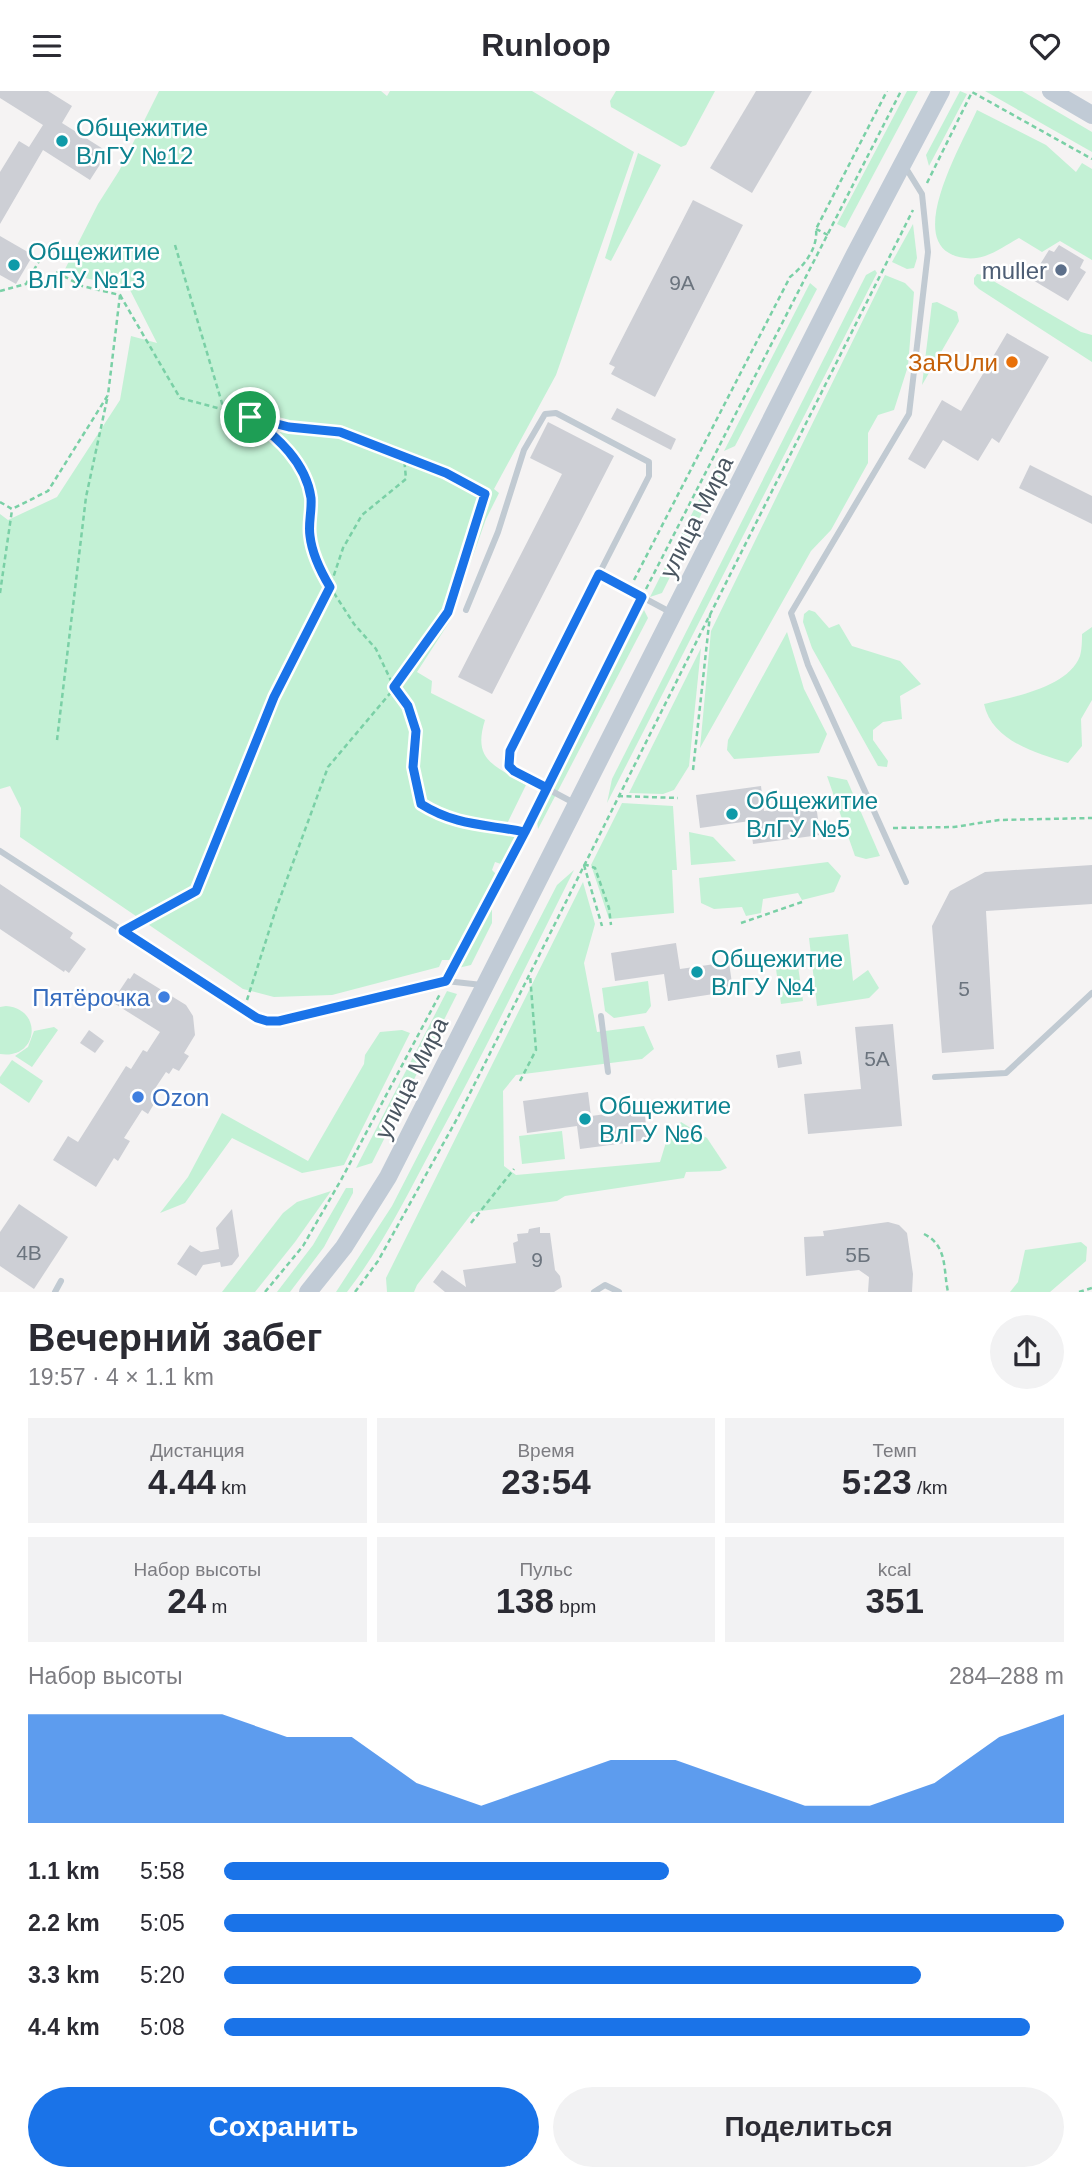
<!DOCTYPE html>
<html lang="ru">
<head>
<meta charset="utf-8">
<style>
  body { margin:0; font-family:Arial,sans-serif; background:#f2f2f3; color:#2b2b33; height:100vh; display:flex; flex-direction:column; font-size:26px; white-space:nowrap }
  * { box-sizing:border-box; margin:0 }
  p { font-size:23px; color:#7c7c81 }
  .icon { flex:none; width:38px; height:38px; fill:none; stroke:currentColor; stroke-width:2; stroke-linecap:round; stroke-linejoin:round }
  .map { position:relative; height:1201px; overflow:hidden }
  .sheet { display:flex; flex-direction:column; background:#fff; flex:1 }
  .sheet>* { flex:none }
  .pin { position:absolute; display:grid; place-items:center; width:60px; height:60px; color:#fff; margin:-30px; border:4px solid #fff; border-radius:50%; box-shadow:0 2px 7px #0007 }
  .round { display:grid; place-items:center; flex:none; width:74px; height:74px; border-radius:37px; background:#f2f2f3 }
  .headline { display:flex; align-items:center; justify-content:space-between; height:119px; padding:0 28px }
  h1 { font-size:38px; font-weight:800; line-height:52px }
  .stats { display:grid; grid-template-columns:repeat(3,1fr); gap:10px; height:119px; padding:7px 28px }
  .stats div { display:grid; align-content:center; border-radius:0px; background:#f2f2f3; text-align:center }
  .stats b { font-size:35px; font-weight:800 }
  .stats small { font-size:19px; font-weight:400 }
  .stats p { font-size:19px }
  .chart { height:196px; padding:14px 28px }
  .chart p { display:flex; justify-content:space-between }
  .chart svg { width:100%; height:126px; margin-top:7px; fill:#1a73e8; opacity:.7 }
  .button { display:flex; gap:14px; margin-top:auto; padding:14px 28px }
  .button a { flex:1; height:80px; border-radius:42px; background:#1a73e8; color:#fff; font-size:28px; font-weight:800; line-height:80px; text-align:center }
  .button a+a { background:#f2f2f3; color:#2b2b33 }
  ul { padding:0 28px; list-style:none; font-size:23px }
  li { display:grid; grid-template-columns:112px 84px 1fr; align-items:center; height:52px }
  li i { height:18px; border-radius:9px; background:#1a73e8 }
  header { display:flex; justify-content:space-between; align-items:center; height:91px; padding:0 28px; background:#fff; font-size:32px; font-weight:800 }
  .map>svg:first-child { display:block }
  .green { fill:#c3f1d5 }
  .building { fill:#cdcfd5 }
  .lines { fill:none; stroke-linecap:round; stroke-linejoin:round }
  .path { stroke:#7ad0a6; stroke-width:2.5; stroke-dasharray:5 3.5; stroke-linecap:butt }
  .lane { stroke:#c1cad2; stroke-width:6 }
  .secondary { stroke:#c1cbd6; stroke-width:18 }
  .route-casing { stroke:#fff; stroke-width:14 }
  .route { stroke:#1a73e8; stroke-width:9 }
  .culture-dot { fill:#0f9aa8; stroke:#fff; stroke-width:2.5 }
  .service-dot { fill:#5c6f8a; stroke:#fff; stroke-width:2.5 }
  .food-dot { fill:#e8710a; stroke:#fff; stroke-width:2.5 }
  .shop-dot { fill:#3f7fe0; stroke:#fff; stroke-width:2.5 }
  .labels { text-anchor:middle; dominant-baseline:central; stroke-width:5; stroke-linejoin:round; paint-order:stroke }
  .number-label { font-size:21px; fill:#6b747e }
  .culture-label { font-size:24px; fill:#0d838f; stroke:#fff; text-anchor:start }
  .service-label { font-size:24px; fill:#4e5e75; stroke:#fff; text-anchor:end }
  .food-label { font-size:24px; fill:#c56008; stroke:#fff; text-anchor:end }
  .street-label { font-size:24px; fill:#4a5661; stroke:#fff }
  .shop-label { font-size:24px; fill:#366cbe; stroke:#fff; text-anchor:end }
</style>
</head>
<body>
<header><svg class="icon" aria-label="menu" viewBox="0 0 24 24"><path d="M4 6h16M4 12h16M4 18h16"/></svg>Runloop<svg class="icon" aria-label="heart" viewBox="0 0 24 24"><path d="M12 20l-8-8c-3-5 5-10 8-4 3-6 11-1 8 4z"/></svg></header>
<div class="map">
<svg width="1092" height="1201" viewBox="0 0 1092 1201">
  <rect width="100%" height="100%" fill="#f5f3f3"/>
  <!-- green -->
  <g class="green">
    <path d="M159,0H381L387,5L390,0H532L634,61L556,284L494,398L499,402L486,428L450,530L417,581L432,590L431,602L485,629C472,670 495,674 526,694L504,739L523,738L504,774L495,771L492,779L498,785L453,869H442L439,876L332,904L274,906L243,898L20,746L21,717L10,695L0,698V423L8,429L57,406L120,309L131,245L157,252L129,197L63,182L98,113L119,80Z"/>
    <polygon points="616,0 715,0 686,54 681,56 611,16 610,10"/>
    <polygon points="907,0 918,0 845,137 837,133"/>
    <polygon points="960,0 967,3 929,75 926,64"/>
    <polygon points="985,0 1022,0 1092,41 1092,61"/>
    <path d="M977,19L1046,54L1076,81L1082,72L1092,78V169L1060,150L1042,161L1019,147C1008,153 997,161 985,165C974,169 959,168 949,162C910,140 964,49 977,19Z"/>
    <polygon points="638,62 661,74 611,170 605,167"/>
    <polygon points="913,133 917,167 914,177 907,178 892,171"/>
    <polygon points="875,179 877,182 607,712 612,688 866,184"/>
    <polygon points="977,183 983,184 1081,241 1092,244 1092,271 979,198 974,193 974,187"/>
    <polygon points="885,184 905,192 914,201 908,275 894,319 878,324 868,342 868,372 831,439 811,460 700,657 711,540"/>
    <polygon points="810,192 817,198 735,355 724,360"/>
    <polygon points="937,211 957,221 959,230 922,294 932,212"/>
    <polygon points="718,371 721,384 662,502 650,506"/>
    <polygon points="644,519 648,527 538,738 537,730"/>
    <polygon points="809,519 815,521 829,537 839,533 852,555 900,570 921,593 900,605 902,628 883,631 873,639 873,649 888,670 887,676 878,675 812,557 803,531 804,523"/>
    <path d="M1092,536V609L1081,628L1082,655L1068,672C1036,662 992,650 984,613C1012,606 1068,597 1080,565C1082,558 1082,549 1082,543Z"/>
    <polygon points="787,541 804,598 827,643 819,662 734,668 727,659 728,649"/>
    <polygon points="701,557 689,675 674,699 663,703 629,702"/>
    <polygon points="827,685 847,689 880,765 866,768 855,765"/>
    <polygon points="622,712 673,715 677,779 672,779 674,822 609,828 591,774"/>
    <polygon points="689,741 713,746 736,770 691,774"/>
    <polygon points="828,771 841,785 834,801 802,809 798,802 763,808 761,822 746,825 742,816 714,818 701,812 699,787"/>
    <path d="M574,779C528,871 483,964 434,1054C407,1104 382,1156 347,1201H336L392,1115L557,794Z"/>
    <polygon points="583,791 595,833 584,872 597,941 644,935 654,958 642,968 516,984 503,1000 504,1075 516,1084 660,1071 667,1048 681,1031 707,1047 727,1077 720,1080 686,1081 684,1087 565,1105 557,1110 473,1121 417,1194 414,1201 387,1201 386,1187"/>
    <polygon points="492,810 492,832 471,874 458,877"/>
    <polygon points="848,843 853,890 868,879 879,897 869,907 817,915 809,847"/>
    <polygon points="797,868 803,910 781,913 775,871"/>
    <polygon points="648,890 651,915 646,922 614,927 605,920 602,897"/>
    <polygon points="447,900 457,903 372,1072 356,1077"/>
    <path d="M6,915C44,918 38,969 0,963V916Z"/>
    <polygon points="54,936 58,939 32,976 15,965 28,956 34,940"/>
    <polygon points="402,939 410,942 344,1074 302,1082 232,1047 185,1112 160,1122 188,1086 222,1022 308,1070 364,973 365,964 380,941"/>
    <polygon points="12,969 43,990 29,1012 0,992 0,986"/>
    <polygon points="562,1040 565,1068 522,1073 519,1045"/>
    <polygon points="346,1097 353,1097 353,1102 324,1156 290,1201 277,1201 313,1154"/>
    <polygon points="331,1100 295,1151 255,1201 222,1201 283,1122 297,1111"/>
    <polygon points="1081,1151 1087,1156 1086,1170 1050,1201 1010,1201 1018,1191 1025,1159"/>
  </g>
  <!-- building -->
  <g class="building">
    <polygon points="0,0 48,0 72,15 62,32 108,61 90,89 43,59 0,133 0,81 19,50 29,56 43,34 0,7"/>
    <polygon points="756,0 812,0 752,102 710,77"/>
    <polygon points="693,109 743,134 655,306 611,283 615,276 609,273"/>
    <polygon points="0,145 33,164 16,193 0,184"/>
    <polygon points="1059,154 1084,169 1080,177 1086,181 1068,210 1031,188 1049,159 1054,161"/>
    <polygon points="1007,242 1049,266 999,352 992,347 978,370 943,349 925,378 908,368 942,309 961,320"/>
    <polygon points="617,317 676,348 671,359 611,328"/>
    <polygon points="548,331 614,365 492,603 458,586 562,383 530,367"/>
    <polygon points="1030,374 1092,405 1092,433 1019,397"/>
    <polygon points="761,695 764,720 816,713 820,744 753,753 750,730 700,737 696,704"/>
    <polygon points="1092,774 1092,813 986,820 994,958 942,962 932,835 950,800 985,781"/>
    <polygon points="0,793 73,842 70,847 86,858 69,882 65,879 64,881 0,838"/>
    <polygon points="676,852 680,878 729,871 733,900 668,910 664,883 615,890 611,862"/>
    <polygon points="134,882 186,914 193,925 195,944 184,962 189,965 179,980 173,977 169,983 166,981 152,1002 158,1006 148,1023 142,1019 124,1047 130,1050 118,1070 114,1067 96,1096 53,1069 68,1045 78,1051 126,975 131,978 143,959 147,961 160,941 112,911 128,887 130,888"/>
    <polygon points="893,933 902,1035 808,1043 804,1003 861,998 855,936"/>
    <polygon points="89,939 104,950 95,962 80,952"/>
    <polygon points="800,960 802,973 778,977 776,964"/>
    <polygon points="588,1001 591,1025 644,1018 648,1049 580,1058 577,1035 527,1042 523,1010"/>
    <polygon points="19,1113 68,1146 34,1198 0,1175 0,1141"/>
    <polygon points="232,1118 239,1165 232,1174 221,1176 220,1171 203,1174 196,1185 177,1173 190,1154 201,1161 219,1158 216,1137"/>
    <polygon points="888,1131 899,1134 907,1142 913,1183 912,1201 868,1201 869,1186 859,1179 806,1185 804,1146 824,1145 823,1140"/>
    <polygon points="540,1136 540,1142 550,1142 555,1179 560,1185 562,1196 554,1201 445,1201 433,1191 442,1179 466,1196 463,1179 516,1172 513,1152 518,1150 517,1143 528,1142 529,1138"/>
  </g>
  <g class="lines">
    <!-- path -->
    <g class="path">
      <polyline points="927,92 972,1 1092,68"/>
      <polyline points="816,138 828,144"/>
      <polyline points="175,154 224,319"/>
      <polyline points="0,200 26,193 43,163"/>
      <polyline points="120,204 180,307 289,336 340,341 446,382 485,403 448,521 392,600 328,676 276,818 247,909"/>
      <path d="M251,326L276,345L300,377L311,406L310,446L321,482L354,533L376,558L394,596L408,615L416,640L413,676L420,713C456,735 485,733 525,741"/>
      <polyline points="0,411 12,418 48,400 108,304 120,204 82,195 56,181"/>
      <path d="M634,489L790,186C805,174 818,157 816,138L887,0"/>
      <polyline points="646,498 901,0"/>
      <polyline points="0,502 12,419"/>
      <polyline points="57,649 86,406 108,304"/>
      <polyline points="693,679 710,524"/>
      <polyline points="551,689 637,516"/>
      <polyline points="618,705 678,707"/>
      <polyline points="893,737 954,736 999,729 1092,727"/>
      <polyline points="584,773 595,777 609,817 611,834"/>
      <polyline points="584,774 602,835"/>
      <polyline points="741,832 802,811"/>
      <polyline points="133,835 196,800 274,606 330,496 343,457 362,424 406,388 404,366"/>
      <polyline points="451,881 542,707"/>
      <polyline points="520,990 536,959 530,884"/>
      <polyline points="471,1132 514,1078"/>
      <path d="M924,1143C948,1155 943,1178 948,1201"/>
      <polyline points="265,1201 303,1155 341,1089 440,903"/>
      <polyline points="355,1201 378,1170 458,1026 913,119"/>
      <polyline points="1079,1201 1092,1197"/>
    </g>
    <!-- lane -->
    <g class="lane">
      <polyline points="904,74 922,103 928,161 909,323 791,522 808,574 906,791"/>
      <polyline points="466,519 498,441 524,359 545,323 556,322 649,371 649,385 599,483"/>
      <polyline points="576,713 514,680 509,675 508,668 599,483 672,522"/>
      <polyline points="0,760 257,927 267,930 279,930 446,890 482,894"/>
      <polyline points="601,925 608,981"/>
      <polyline points="935,986 1006,982 1092,902"/>
      <polyline points="55,1201 61,1190"/>
      <polyline points="594,1201 605,1194 619,1201"/>
    </g>
    <!-- secondary -->
    <g class="secondary">
      <polyline points="1051,0 1092,24"/>
      <polyline points="308,1201 344,1156 388,1086 855,163 941,0"/>
    </g>
  </g>
  <g class="lines">
    <defs>
      <path id="route" d="M250,326C277,346 306,371 311,407C312,420 308,433 310,445C312,463 321,481 330,496L274,606L196,800L123,840L257,927L267,930H279L446,890L525,741L642,506L599,483L510,660L509,675L514,680L547,697L525,741C485,733 456,735 421,713L413,676L416,640L408,615L394,596L448,521L485,403L446,382L340,341L289,336L250,326"/>
    </defs>
    <!-- route casing -->
    <use href="#route" class="route-casing"/>
    <!-- route -->
    <use href="#route" class="route"/>
  </g>
  <!-- markers -->
  <g class="culture-dot">
    <circle cx="62" cy="50" r="7"/>
    <circle cx="14" cy="174" r="7"/>
    <circle cx="732" cy="723" r="7"/>
    <circle cx="697" cy="881" r="7"/>
    <circle cx="585" cy="1028" r="7"/>
  </g>
  <circle class="service-dot" cx="1061" cy="179" r="7"/>
  <circle class="food-dot" cx="1012" cy="271" r="7"/>
  <g class="shop-dot">
    <circle cx="164" cy="906" r="7"/>
    <circle cx="138" cy="1006" r="7"/>
  </g>
  <g class="labels">
    <!-- number labels -->
    <g class="number-label">
      <text x="682" y="191">9А</text>
      <text x="964" y="897">5</text>
      <text x="877" y="967">5А</text>
      <text x="29" y="1161">4В</text>
      <text x="858" y="1163">5Б</text>
      <text x="537" y="1168">9</text>
    </g>
    <!-- culture labels -->
    <g class="culture-label">
      <text x="76" y="36">Общежитие<tspan x="76" dy="28">ВлГУ №12</tspan></text>
      <text x="28" y="160">Общежитие<tspan x="28" dy="28">ВлГУ №13</tspan></text>
      <text x="746" y="709">Общежитие<tspan x="746" dy="28">ВлГУ №5</tspan></text>
      <text x="711" y="867">Общежитие<tspan x="711" dy="28">ВлГУ №4</tspan></text>
      <text x="599" y="1014">Общежитие<tspan x="599" dy="28">ВлГУ №6</tspan></text>
    </g>
    <!-- service labels -->
    <g class="service-label">
      <text x="1047" y="179">muller</text>
    </g>
    <!-- food labels -->
    <g class="food-label">
      <text x="998" y="271">ЗаRUли</text>
    </g>
    <!-- street labels -->
    <g class="street-label">
      <text transform="translate(696 426) rotate(-63)">улица Мира</text>
      <text transform="translate(411 987) rotate(-63)">улица Мира</text>
    </g>
    <!-- shop labels -->
    <g class="shop-label">
      <text x="150" y="906">Пятёрочка</text>
      <text x="152" y="1006" text-anchor="start">Ozon</text>
    </g>
  </g>
</svg>
<div class="pin" style="left:250px;top:326px;background:#1e9e55"><svg class="icon" aria-label="arrive" viewBox="0 0 24 24"><path d="M6 21V4h12l-3 4 3 4H6"/></svg></div>
</div>
<section class="sheet">
<div class="headline"><div><h1>Вечерний забег</h1><p>19:57 · 4 × 1.1 km</p></div><a class="round"><svg class="icon" aria-label="share" viewBox="0 0 24 24"><path d="M12 15V3M7 8l5-5 5 5M5 13v7h14v-7"/></svg></a></div>
<div class="stats">
<div><p>Дистанция</p><b>4.44<small> km</small></b></div>
<div><p>Время</p><b>23:54</b></div>
<div><p>Темп</p><b>5:23<small> /km</small></b></div>
</div>
<div class="stats">
<div><p>Набор высоты</p><b>24<small> m</small></b></div>
<div><p>Пульс</p><b>138<small> bpm</small></b></div>
<div><p>kcal</p><b>351</b></div>
</div>
<div class="chart"><p><span>Набор высоты</span>284–288 m</p>
<svg viewBox="0 0 160 44" preserveAspectRatio="none"><path d="M0 44V6L10 6L20 6L30 6L40 14L50 14L60 30L70 38L80 30L90 22L100 22L110 30L120 38L130 38L140 30L150 14L160 6V44z"/></svg>
</div>
<ul>
<li><b>1.1 km</b>5:58<i style="width:53%"></i></li>
<li><b>2.2 km</b>5:05<i style="width:100%"></i></li>
<li><b>3.3 km</b>5:20<i style="width:83%"></i></li>
<li><b>4.4 km</b>5:08<i style="width:96%"></i></li>
</ul>
<div class="button"><a>Сохранить</a><a>Поделиться</a></div>
</section>
</body>
</html>
